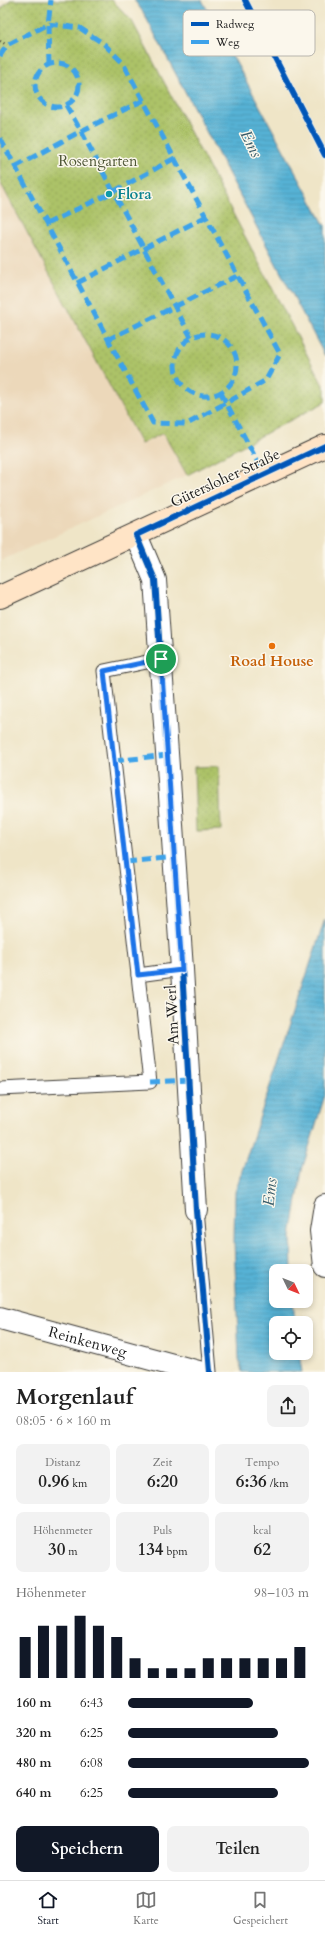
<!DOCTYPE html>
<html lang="de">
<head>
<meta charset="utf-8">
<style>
  body { margin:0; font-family:Cardo,serif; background:#f2f2f2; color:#222; height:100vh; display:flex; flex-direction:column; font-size:15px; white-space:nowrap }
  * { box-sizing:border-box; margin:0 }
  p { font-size:13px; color:#767676 }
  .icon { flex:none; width:22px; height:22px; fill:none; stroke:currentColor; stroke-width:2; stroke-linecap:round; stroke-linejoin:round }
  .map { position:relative; height:1372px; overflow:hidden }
  .panel { display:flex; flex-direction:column; background:#fff; flex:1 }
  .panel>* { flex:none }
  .needle { width:26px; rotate:133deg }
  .buttons { position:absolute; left:269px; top:1264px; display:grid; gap:8px }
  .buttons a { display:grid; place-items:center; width:44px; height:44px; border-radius:8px; background:#fff; box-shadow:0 2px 6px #0003; font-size:20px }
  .pin { position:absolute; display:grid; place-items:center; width:34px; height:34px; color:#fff; margin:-17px; border:2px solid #fff; border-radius:50%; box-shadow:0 1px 4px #0007 }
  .round { display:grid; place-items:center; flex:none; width:42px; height:42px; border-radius:8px; background:#f2f2f2 }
  .head { display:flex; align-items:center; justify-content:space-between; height:68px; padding:0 16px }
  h1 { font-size:22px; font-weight:700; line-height:30px }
  .stats { display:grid; grid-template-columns:repeat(3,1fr); gap:6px; height:68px; padding:4px 16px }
  .stats div { display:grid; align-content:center; border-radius:8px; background:#f2f2f2; text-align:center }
  .stats b { font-size:17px; font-weight:700 }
  .stats small { font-size:11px; font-weight:400 }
  .stats p { font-size:11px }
  .chart { height:112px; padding:8px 16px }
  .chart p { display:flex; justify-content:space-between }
  .chart svg { width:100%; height:72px; margin-top:4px; stroke:#111827; stroke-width:6 }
  .button { display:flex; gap:8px; margin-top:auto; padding:8px 16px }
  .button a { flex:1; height:46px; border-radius:8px; background:#111827; color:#fff; font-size:16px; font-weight:700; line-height:46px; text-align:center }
  .button a+a { background:#f2f2f2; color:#222 }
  ul { padding:0 16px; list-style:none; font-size:13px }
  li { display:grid; grid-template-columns:64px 48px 1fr; align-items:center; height:30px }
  li i { height:10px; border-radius:5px; background:#111827 }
  .tabs { display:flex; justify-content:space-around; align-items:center; height:56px; border-top:1px solid #e0e0e0; background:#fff; font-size:11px; color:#767676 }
  .tabs a { display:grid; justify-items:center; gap:2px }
  .tabs .current { color:#111827 }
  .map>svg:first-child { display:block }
  .built { fill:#ecd8ba }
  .green { fill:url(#green-dots); stroke:#646f42 }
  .water { fill:url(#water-rules); stroke:#3a6778 }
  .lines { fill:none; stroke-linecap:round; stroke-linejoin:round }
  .service-casing { stroke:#3c3a36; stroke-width:15 }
  .minor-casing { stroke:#3c3a36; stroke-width:24 }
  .secondary-casing { stroke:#3c3a36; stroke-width:24 }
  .path { stroke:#3c3a36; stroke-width:2.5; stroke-dasharray:1 3; stroke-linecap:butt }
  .service { stroke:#fff; stroke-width:13 }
  .minor { stroke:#fff; stroke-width:22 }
  .secondary { stroke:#ffe4c6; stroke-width:22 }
  .quiet { stroke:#3da2ea; stroke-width:5; stroke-dasharray:10 5; stroke-linecap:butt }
  .cycleway-casing { stroke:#fbf7ec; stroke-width:8 }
  .cycleway { stroke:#0057b8; stroke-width:6 }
  .route-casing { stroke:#fff; stroke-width:8 }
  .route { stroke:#1a73e8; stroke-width:5 }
  .culture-dot { fill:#0f9aa8; stroke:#fbf7ec; stroke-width:1.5 }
  .food-dot { fill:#e8710a; stroke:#fbf7ec; stroke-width:1.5 }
  .labels { text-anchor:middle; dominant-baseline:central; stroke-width:3; stroke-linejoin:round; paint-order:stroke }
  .park-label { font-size:15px; fill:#4e5636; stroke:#fbf7ec }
  .culture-label { font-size:15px; font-weight:bold; fill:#0d838f; stroke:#fbf7ec; text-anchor:start }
  .street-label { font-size:15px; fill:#1c1c1c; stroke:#fbf7ec }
  .food-label { font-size:15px; font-weight:bold; fill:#c56008; stroke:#fbf7ec }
  .water-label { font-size:16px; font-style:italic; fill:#345866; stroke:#fbf7ec }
  .key { fill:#fbf7ec; stroke:#b8b5ae; stroke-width:1 }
  .key-label { font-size:11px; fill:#1c1c1c }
</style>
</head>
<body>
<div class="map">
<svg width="325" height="1372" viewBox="0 0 325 1372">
  <defs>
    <pattern id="green-dots" width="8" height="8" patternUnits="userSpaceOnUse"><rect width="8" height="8" fill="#acc267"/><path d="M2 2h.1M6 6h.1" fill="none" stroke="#93a659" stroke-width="1.8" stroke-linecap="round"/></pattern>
    <pattern id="water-rules" width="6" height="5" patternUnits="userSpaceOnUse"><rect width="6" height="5" fill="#57b2d5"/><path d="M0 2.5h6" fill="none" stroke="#4b98b6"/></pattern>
  </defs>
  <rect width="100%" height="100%" fill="#fbf7ec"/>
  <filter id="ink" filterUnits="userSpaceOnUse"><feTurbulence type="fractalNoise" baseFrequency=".025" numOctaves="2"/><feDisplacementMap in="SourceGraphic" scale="8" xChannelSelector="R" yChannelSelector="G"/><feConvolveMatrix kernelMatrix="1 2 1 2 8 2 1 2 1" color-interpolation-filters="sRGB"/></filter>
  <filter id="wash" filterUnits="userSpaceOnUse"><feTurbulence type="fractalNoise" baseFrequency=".012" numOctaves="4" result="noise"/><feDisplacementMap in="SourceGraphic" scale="16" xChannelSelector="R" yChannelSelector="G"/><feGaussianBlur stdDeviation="0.9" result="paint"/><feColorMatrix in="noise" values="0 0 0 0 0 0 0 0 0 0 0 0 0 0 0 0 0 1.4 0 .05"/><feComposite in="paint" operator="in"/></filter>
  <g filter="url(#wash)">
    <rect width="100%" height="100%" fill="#efe5c7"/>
    <!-- built -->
    <polygon class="built" points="0,182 141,443 163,433 187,475 0,561"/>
    <!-- green -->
    <g class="green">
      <polygon points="10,0 112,0 132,21 325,389 325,402 187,475 163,433 141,444 0,182 0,10"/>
      <polygon points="219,766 221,830 196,831 194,767"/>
    </g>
    <!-- water -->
    <g class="water">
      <polygon points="134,0 202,0 325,226 325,356 143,12"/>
      <polygon points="325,919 325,1095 302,1170 291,1236 292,1271 276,1271 276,1301 293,1301 295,1323 276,1323 276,1353 299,1353 302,1372 242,1372 239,1359 234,1242 235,1192"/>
    </g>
  </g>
  <g filter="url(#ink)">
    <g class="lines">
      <defs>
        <g id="service">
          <polyline points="138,975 182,969"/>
          <polyline points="0,1089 150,1082 104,671 161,659"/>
          <polyline points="196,1210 210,1372"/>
        </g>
        <g id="minor">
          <polyline points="136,535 155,580 182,969 196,1210"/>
          <polyline points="325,1206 321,1231 325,1266"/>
          <path id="s1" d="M0,1318L199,1372"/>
        </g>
        <polyline id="secondary" points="0,597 325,446"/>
      </defs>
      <!-- service casing -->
      <use href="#service" class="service-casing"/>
      <!-- minor casing -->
      <use href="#minor" class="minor-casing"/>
      <!-- secondary casing -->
      <use href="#secondary" class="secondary-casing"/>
      <!-- path -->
      <polyline class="path" points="0,41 7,45"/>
      <!-- service -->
      <use href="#service" class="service"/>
      <!-- minor -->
      <use href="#minor" class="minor"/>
      <!-- secondary -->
      <use href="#secondary" class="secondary"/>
      <!-- quiet -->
      <g class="quiet">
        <polyline points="0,56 7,45 48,24 80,28 104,44 123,63 280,354 266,380 226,403 187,424 153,423 0,138"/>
        <circle cx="57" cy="85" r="22"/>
        <polyline points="49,65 48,24 51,0"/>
        <polyline points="66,105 81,131 191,337"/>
        <polyline points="15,167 81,131 144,100"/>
        <polyline points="46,224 109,194 175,158"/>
        <polyline points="77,283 207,216"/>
        <circle cx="206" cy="365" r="31"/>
        <polyline points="107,340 239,275"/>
        <polyline points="221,393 264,474"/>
        <polyline points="114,761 167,755"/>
        <polyline points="126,862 175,857"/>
        <polyline points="150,1082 189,1080"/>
      </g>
      <defs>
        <g id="cycleway">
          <polyline points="245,0 325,155"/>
          <polyline points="210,1372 196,1210 182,969 155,580 136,535 325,446"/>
        </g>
      </defs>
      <!-- cycleway casing -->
      <use href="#cycleway" class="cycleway-casing"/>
      <!-- cycleway -->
      <use href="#cycleway" class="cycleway"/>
    </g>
  </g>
  <g class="lines" filter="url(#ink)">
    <defs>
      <polygon id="route" points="161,659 182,970 138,975 104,671"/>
    </defs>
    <!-- route casing -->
    <use href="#route" class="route-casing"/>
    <!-- route -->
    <use href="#route" class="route"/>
  </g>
  <!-- markers -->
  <circle class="culture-dot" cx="109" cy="194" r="4"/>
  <circle class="food-dot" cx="272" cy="646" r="4"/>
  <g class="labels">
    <!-- park labels -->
    <g class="park-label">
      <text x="98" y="161">Rosengarten</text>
    </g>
    <!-- culture labels -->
    <g class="culture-label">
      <text x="117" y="194">Flora</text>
    </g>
    <!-- street labels -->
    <g class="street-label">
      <text transform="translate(225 478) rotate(-25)">Gütersloher Straße</text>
      <text transform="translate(172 1015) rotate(-93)">Am Werl</text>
      <text stroke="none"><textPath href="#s1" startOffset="91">Reinkenweg</textPath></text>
    </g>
    <!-- food labels -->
    <g class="food-label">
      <text x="272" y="661">Road House</text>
    </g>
    <!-- water labels -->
    <g class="water-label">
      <text transform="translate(251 144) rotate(63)">Ems</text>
      <text transform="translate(270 1192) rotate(-84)">Ems</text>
    </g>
  </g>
  <!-- legend -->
  <rect x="183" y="10" width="132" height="46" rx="6" class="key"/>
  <rect x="191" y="22" width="18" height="4" fill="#0057b8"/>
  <rect x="191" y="40" width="18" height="4" fill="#3da2ea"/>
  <g class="key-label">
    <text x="216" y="28">Radweg</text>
    <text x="216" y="46">Weg</text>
  </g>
</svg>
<div class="buttons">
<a><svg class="needle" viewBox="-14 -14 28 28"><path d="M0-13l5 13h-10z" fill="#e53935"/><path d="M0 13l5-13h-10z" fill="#767676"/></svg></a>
<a><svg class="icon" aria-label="locate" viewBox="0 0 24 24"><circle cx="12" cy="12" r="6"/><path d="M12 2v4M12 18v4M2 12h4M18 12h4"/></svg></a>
</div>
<div class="pin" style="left:161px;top:659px;background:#1e9e55"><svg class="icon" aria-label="arrive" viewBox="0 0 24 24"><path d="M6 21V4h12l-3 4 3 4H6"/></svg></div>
</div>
<section class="panel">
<div class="head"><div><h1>Morgenlauf</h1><p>08:05 · 6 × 160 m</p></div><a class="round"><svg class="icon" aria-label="share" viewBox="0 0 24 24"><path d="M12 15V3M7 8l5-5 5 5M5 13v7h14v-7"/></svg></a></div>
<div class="stats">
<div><p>Distanz</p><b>0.96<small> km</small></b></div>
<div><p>Zeit</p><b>6:20</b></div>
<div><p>Tempo</p><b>6:36<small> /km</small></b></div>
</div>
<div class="stats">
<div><p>Höhenmeter</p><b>30<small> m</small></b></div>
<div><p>Puls</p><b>134<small> bpm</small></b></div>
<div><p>kcal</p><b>62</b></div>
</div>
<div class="chart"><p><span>Höhenmeter</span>98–103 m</p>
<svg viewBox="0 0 160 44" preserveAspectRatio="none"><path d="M5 44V19M15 44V12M25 44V12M35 44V6M45 44V12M55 44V19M65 44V32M75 44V38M85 44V38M95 44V38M105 44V32M115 44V32M125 44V32M135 44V32M145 44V32M155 44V25"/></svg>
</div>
<ul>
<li><b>160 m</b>6:43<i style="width:69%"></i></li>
<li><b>320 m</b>6:25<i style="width:83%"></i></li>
<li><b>480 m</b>6:08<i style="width:100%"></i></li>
<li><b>640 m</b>6:25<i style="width:83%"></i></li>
</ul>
<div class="button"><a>Speichern</a><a>Teilen</a></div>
</section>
<nav class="tabs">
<a class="current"><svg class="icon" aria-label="home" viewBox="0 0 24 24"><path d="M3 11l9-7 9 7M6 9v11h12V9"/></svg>Start</a>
<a><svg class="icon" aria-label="map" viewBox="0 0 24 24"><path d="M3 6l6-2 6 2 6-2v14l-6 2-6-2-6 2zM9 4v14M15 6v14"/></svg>Karte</a>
<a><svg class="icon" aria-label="saved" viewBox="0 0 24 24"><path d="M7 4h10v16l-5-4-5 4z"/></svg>Gespeichert</a>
</nav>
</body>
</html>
